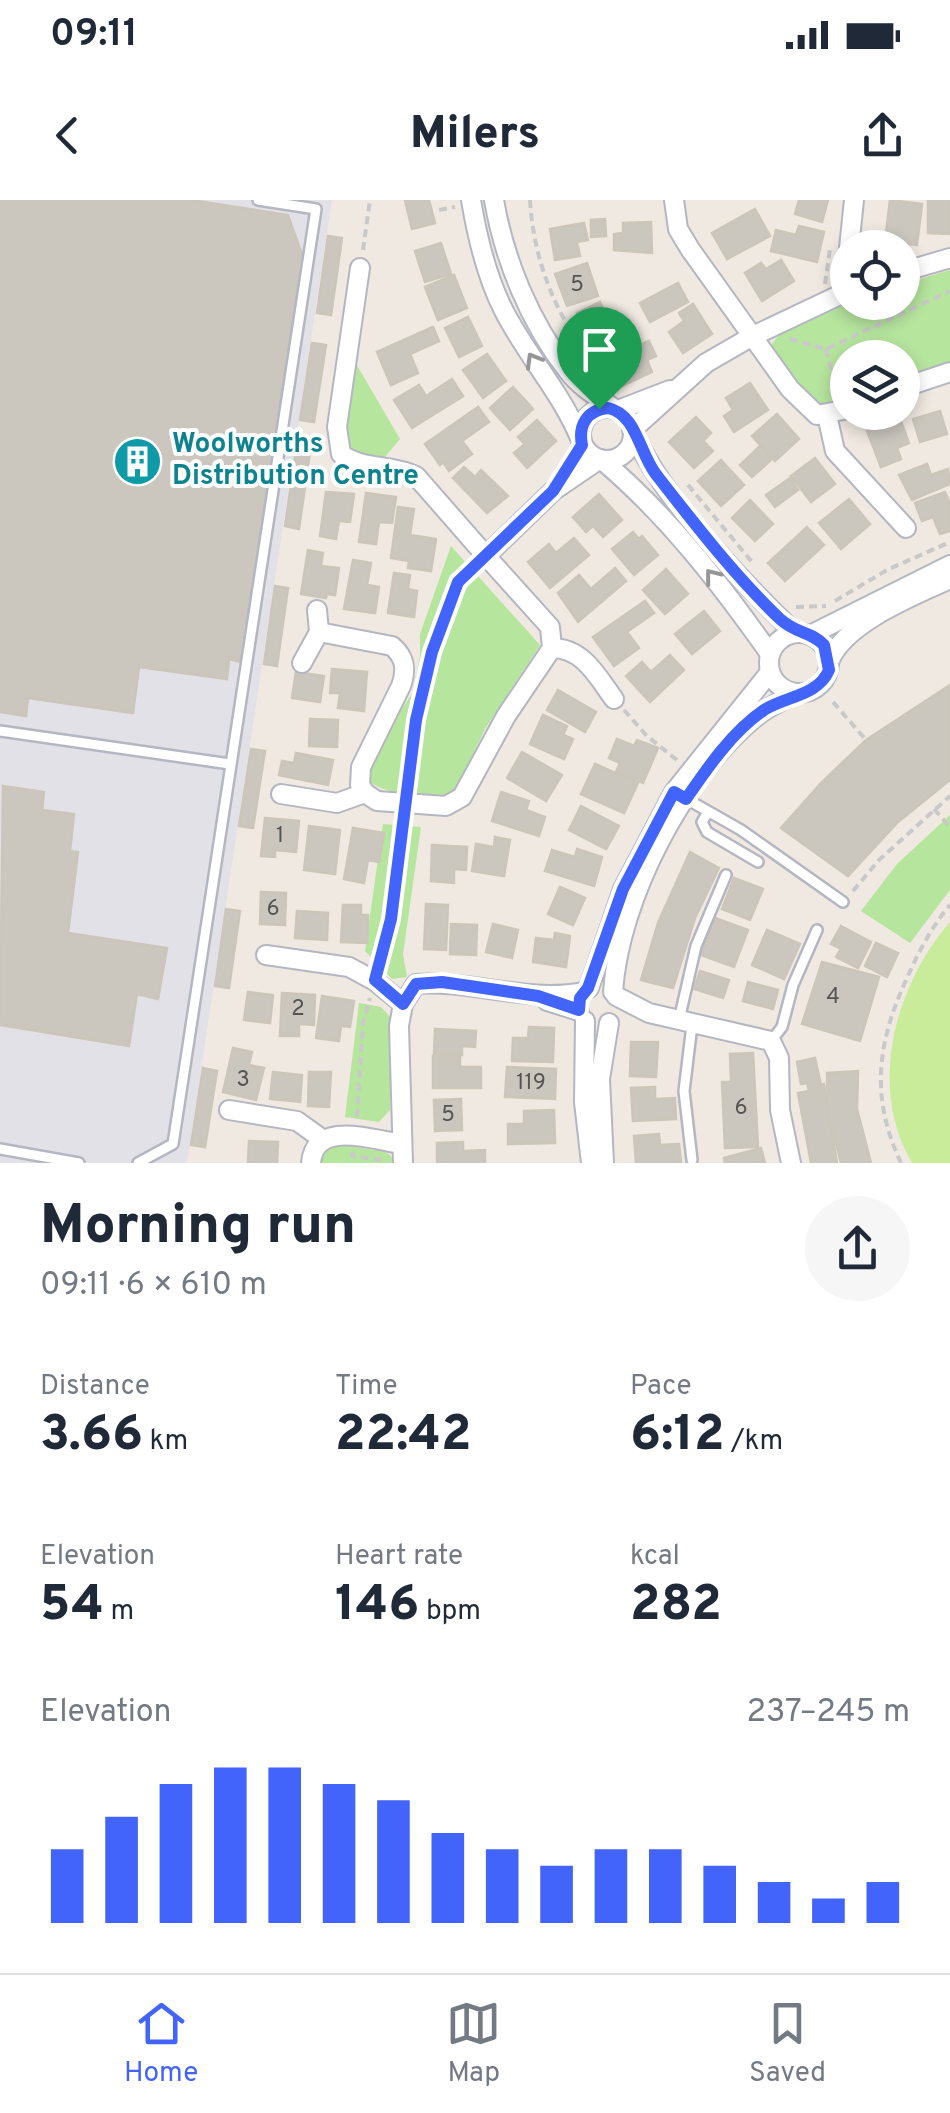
<!DOCTYPE html>
<html lang="en">
<head>
<meta charset="utf-8">
<style>
  body { margin:0; font-family:Overpass,sans-serif; background:#f6f6f7; color:#1f2937; height:100vh; display:flex; flex-direction:column; font-size:38px; white-space:nowrap }
  * { box-sizing:border-box; margin:0 }
  p { font-size:32px; color:#747a83 }
  .icon { flex:none; width:55px; height:55px; fill:none; stroke:currentColor; stroke-width:2; stroke-linecap:round; stroke-linejoin:round }
  .map { position:relative; height:963px; overflow:hidden }
  .details { display:flex; flex-direction:column; background:#fff; flex:1 }
  .details>* { flex:none }
  .tools { position:absolute; left:830px; top:30px; display:grid; gap:20px }
  .tools a { display:grid; place-items:center; width:90px; height:90px; border-radius:50%; background:#fff; box-shadow:0 5px 15px #0003; font-size:50px }
  .pin { position:absolute; display:grid; place-items:center; width:85px; height:85px; color:#fff; margin:-102px -42px; border-radius:50% 50% 50% 0; rotate:-45deg; box-shadow:0 0 10px #0007 }
  .pin .icon { rotate:45deg }
  .round { display:grid; place-items:center; flex:none; width:105px; height:105px; border-radius:52px; background:#f6f6f7 }
  .headline { display:flex; align-items:center; justify-content:space-between; height:170px; padding:0 40px }
  h1 { font-size:55px; font-weight:800; line-height:75px }
  .figures { display:grid; grid-template-columns:repeat(3,1fr); gap:15px; height:170px; padding:10px 40px }
  .figures div { display:grid; align-content:center }
  .figures b { font-size:50px; font-weight:800 }
  .figures small { font-size:28px; font-weight:400 }
  .figures p { font-size:28px }
  .chart { height:280px; padding:20px 40px }
  .chart p { display:flex; justify-content:space-between }
  .chart svg { width:100%; height:180px; margin-top:10px; stroke:#4264fb; stroke-width:6 }
  .status { display:flex; justify-content:space-between; align-items:center; height:70px; padding:0 50px; background:#fff; direction:ltr }
  .status svg { height:28px; fill:currentColor }
  header { display:flex; justify-content:space-between; align-items:center; height:130px; padding:0 40px; background:#fff; font-size:45px; font-weight:800 }
  .tabs { display:flex; justify-content:space-around; align-items:center; height:140px; border-top:2px solid #e0e1e3; background:#fff; font-size:28px; color:#747a83 }
  .tabs a { display:grid; justify-items:center; gap:5px }
  .tabs .selected { color:#4264fb }
  .map>svg:first-child { display:block }
  .industrial { fill:#e3e1e8 }
  .green { fill:#b6e59e }
  .pitch { fill:#c9ec9a }
  .building { fill:#cbc7bf; stroke:#cbc5ba; stroke-width:2.5 }
  .lines { fill:none; stroke-linecap:round; stroke-linejoin:round }
  .lane-casing { stroke:#b4b7c1; stroke-width:14 }
  .street-casing { stroke:#b4b7c1; stroke-width:22 }
  .path { stroke:#c9c9c9; stroke-width:4; stroke-dasharray:8 5; stroke-linecap:butt }
  .lane { stroke:#fff; stroke-width:9 }
  .street { stroke:#fff; stroke-width:18 }
  .oneway { stroke:#969696 }
  .route-casing { stroke:#fff; stroke-width:20 }
  .route { stroke:#4264fb; stroke-width:12 }
  .labels { text-anchor:middle; dominant-baseline:central; stroke-width:8; stroke-linejoin:round; paint-order:stroke }
  .number-label { font-size:22px; fill:#555452 }
  .culture-label { font-size:28px; font-weight:bold; fill:#0d838f; stroke:#fff; text-anchor:start }
</style>
</head>
<body>
<div class="status"><b>09:11</b><svg viewBox="0 0 49 12"><path d="M0 12V9h3v3zM5 12V6h3v6zM10 12V3h3v9zM15 12V0h3v12zM26 1h20v11H26zM47 4h2v5h-2z"/></svg></div>
<header><svg class="icon" aria-label="back" viewBox="0 0 24 24"><path d="M15 5l-7 7 7 7"/></svg>Milers<svg class="icon" aria-label="share" viewBox="0 0 24 24"><path d="M12 15V3M7 8l5-5 5 5M5 13v7h14v-7"/></svg></header>
<div class="map">
<svg width="950" height="963" viewBox="0 0 950 963">
  <rect width="100%" height="100%" fill="#efe9e1"/>
  <!-- industrial -->
  <polygon class="industrial" points="0,0 332,0 187,963 0,963"/>
  <!-- green -->
  <g class="green">
    <polygon points="950,70 950,163 903,181 902,158 848,158 847,201 820,207 773,155 772,144 779,135 849,103 902,102 903,84"/>
    <path d="M355,162L400,239L385,257C369,256 353,258 345,242Z"/>
    <path d="M451,346L540,445L485,529L454,593C428,599 382,596 364,577L370,554L412,494L420,456V434Z"/>
    <polygon points="950,615 950,690 910,743 861,711 897,664"/>
    <polygon points="383,624 421,627 403,754 407,777 392,779 365,751"/>
    <polygon points="359,803 381,807 391,818 390,910 379,922 345,917"/>
    <polygon points="333,944 383,951 390,955 395,963 319,963 320,955"/>
  </g>
  <!-- pitch -->
  <path class="pitch" d="M950,722V963H912C867,887 895,785 950,722Z"/>
  <!-- building -->
  <g class="building">
    <polygon points="0,0 191,0 288,15 305,63 241,462 229,459 227,479 139,467 133,513 28,498 26,516 0,512"/>
    <polygon points="405,0 429,0 435,23 412,29"/>
    <polygon points="799,0 828,0 822,22 795,14"/>
    <polygon points="890,0 922,4 917,45 885,41"/>
    <polygon points="928,0 950,0 950,34 928,33"/>
    <polygon points="755,9 770,36 727,59 712,33"/>
    <polygon points="605,19 606,36 591,37 591,20"/>
    <polygon points="651,22 652,53 614,50 614,34 623,33 623,23"/>
    <polygon points="584,23 588,40 577,42 580,56 555,60 550,29"/>
    <polygon points="799,26 824,32 817,62 771,51 776,30 796,35"/>
    <polygon points="328,36 342,38 331,115 317,113"/>
    <polygon points="441,43 451,74 425,82 415,51"/>
    <polygon points="781,60 794,81 762,101 745,73 761,63 766,69"/>
    <polygon points="587,63 598,96 567,106 555,74"/>
    <polygon points="454,75 467,108 438,120 425,87"/>
    <polygon points="678,83 688,102 650,122 640,103"/>
    <polygon points="600,102 614,133 591,143 577,113"/>
    <polygon points="693,104 712,134 683,153 669,132 684,121 679,113"/>
    <polygon points="468,117 482,146 459,157 445,128"/>
    <polygon points="433,127 439,141 410,154 418,173 391,185 377,152"/>
    <polygon points="620,141 625,152 649,141 656,156 647,160 652,172 620,187 602,149"/>
    <polygon points="312,143 326,145 314,222 300,220"/>
    <polygon points="487,154 506,181 483,198 463,170"/>
    <polygon points="452,179 463,196 412,228 394,200 419,185 426,196"/>
    <polygon points="750,183 768,210 734,232 724,216 733,210 726,198"/>
    <polygon points="513,187 533,209 510,230 490,208"/>
    <polygon points="478,207 489,222 462,241 472,254 449,271 443,262 440,265 425,244"/>
    <polygon points="940,211 947,234 920,242 913,219"/>
    <polygon points="777,214 799,239 775,261 752,236"/>
    <polygon points="696,217 711,233 703,241 713,251 694,268 669,242"/>
    <polygon points="900,219 909,243 897,248 901,259 881,267 867,231"/>
    <polygon points="537,220 556,241 527,268 514,253 525,244 518,237"/>
    <polygon points="760,246 772,259 752,277 740,265"/>
    <polygon points="296,250 310,252 299,329 285,326"/>
    <polygon points="815,258 835,284 811,302 791,276"/>
    <polygon points="721,260 744,285 721,306 698,281"/>
    <polygon points="927,264 931,275 948,269 950,284 912,300 899,275"/>
    <polygon points="464,267 475,277 481,270 508,296 487,313 453,278"/>
    <polygon points="790,278 798,290 775,307 766,295"/>
    <polygon points="326,292 354,294 350,322 339,321 336,339 320,336"/>
    <polygon points="945,292 950,304 950,331 940,334 933,317 922,321 915,303"/>
    <polygon points="366,293 396,297 392,323 379,322 376,344 359,342"/>
    <polygon points="599,294 622,320 603,337 593,326 586,332 573,317"/>
    <polygon points="849,299 870,324 841,349 819,323"/>
    <polygon points="750,300 773,324 755,341 732,318"/>
    <polygon points="398,307 414,309 410,335 436,339 431,371 408,368 409,361 391,358"/>
    <polygon points="807,327 824,345 785,381 768,363"/>
    <polygon points="633,332 639,339 642,336 658,355 634,375 612,349"/>
    <polygon points="574,338 589,355 550,388 528,362 549,344 556,353"/>
    <polygon points="308,350 323,353 321,366 339,368 335,395 327,394 326,398 301,394"/>
    <polygon points="353,360 371,363 367,385 379,387 375,413 344,409"/>
    <polygon points="615,368 626,381 578,422 558,393 579,375 591,389"/>
    <polygon points="666,369 688,394 665,414 643,390"/>
    <polygon points="394,373 410,375 408,389 417,391 414,417 388,413"/>
    <polygon points="275,386 288,388 277,466 264,464"/>
    <polygon points="645,401 654,413 627,432 639,448 614,466 593,437"/>
    <polygon points="704,411 720,431 692,454 675,434"/>
    <polygon points="670,455 684,470 650,502 626,476 642,462 651,472"/>
    <polygon points="332,469 367,472 364,511 338,508 340,493 330,493"/>
    <polygon points="296,472 324,476 320,502 292,498"/>
    <polygon points="950,485 950,580 898,622 848,676 781,628 821,583 866,540"/>
    <polygon points="558,490 596,512 585,532 547,510"/>
    <polygon points="543,515 567,526 563,535 573,539 564,559 530,544"/>
    <polygon points="310,519 338,520 337,547 309,546"/>
    <polygon points="617,539 634,546 637,540 658,548 643,583 616,572 620,563 609,558"/>
    <polygon points="251,549 265,551 253,628 239,626"/>
    <polygon points="522,552 562,575 546,601 507,578"/>
    <polygon points="296,553 333,560 328,585 279,575 282,561 294,563"/>
    <polygon points="595,564 638,583 624,613 581,594"/>
    <polygon points="3,586 44,592 42,610 74,614 70,651 78,652 68,733 167,748 158,799 137,794 129,846 0,825"/>
    <polygon points="501,592 529,601 526,610 545,617 539,636 492,621"/>
    <polygon points="581,606 619,626 606,649 569,630"/>
    <polygon points="265,618 299,621 296,652 275,650 275,657 261,656"/>
    <polygon points="309,626 340,630 335,674 304,670"/>
    <polygon points="353,628 384,633 379,662 368,660 364,683 344,679"/>
    <polygon points="495,637 510,640 504,676 472,671 476,644 494,647"/>
    <polygon points="432,645 467,647 466,670 454,669 454,683 431,681"/>
    <polygon points="577,649 602,657 594,686 545,671 552,650 575,657"/>
    <polygon points="690,652 719,668 695,718 673,788 641,780 658,723"/>
    <polygon points="734,678 763,689 750,720 722,709"/>
    <polygon points="560,687 585,698 573,725 548,714"/>
    <polygon points="261,692 286,693 285,725 260,724"/>
    <polygon points="426,704 448,705 446,750 424,749"/>
    <polygon points="343,705 361,705 361,715 368,715 367,743 341,742"/>
    <polygon points="226,709 240,711 229,788 215,786"/>
    <polygon points="297,711 328,713 327,740 295,738"/>
    <polygon points="715,718 748,730 734,767 701,755"/>
    <polygon points="451,724 477,725 476,755 450,754"/>
    <polygon points="493,724 518,730 512,758 486,752"/>
    <polygon points="841,726 871,742 858,768 836,757 841,749 831,744"/>
    <polygon points="767,730 800,744 784,779 752,765"/>
    <polygon points="555,733 570,736 566,767 533,762 536,738 554,740"/>
    <polygon points="876,743 898,753 887,777 865,766"/>
    <polygon points="822,762 879,777 860,841 802,824"/>
    <polygon points="700,771 729,780 723,798 694,789"/>
    <polygon points="748,782 778,790 773,809 743,801"/>
    <polygon points="248,792 273,795 270,823 244,820"/>
    <polygon points="282,793 315,795 314,825 299,824 299,836 280,836"/>
    <polygon points="322,796 354,801 350,827 341,826 339,841 316,838"/>
    <polygon points="529,827 554,828 553,862 512,861 513,838 528,838"/>
    <polygon points="435,829 476,831 475,847 462,846 462,855 434,854"/>
    <polygon points="631,842 658,842 656,877 630,876"/>
    <polygon points="233,848 252,852 249,865 264,868 256,900 223,892"/>
    <polygon points="753,853 758,947 725,948 722,882 731,882 730,854"/>
    <polygon points="433,856 460,856 460,867 481,867 481,888 433,888"/>
    <polygon points="815,858 821,885 824,884 837,963 811,963 798,893 809,891 807,883 801,884 797,862"/>
    <polygon points="507,867 556,869 555,899 505,897"/>
    <polygon points="203,868 217,871 205,947 191,945"/>
    <polygon points="858,871 857,909 871,963 841,963 828,912 827,873"/>
    <polygon points="273,872 302,875 300,902 270,899"/>
    <polygon points="309,872 331,872 329,907 308,906"/>
    <polygon points="655,887 655,899 675,898 676,919 633,921 631,888"/>
    <polygon points="461,899 462,930 435,931 434,900"/>
    <polygon points="554,910 555,943 508,944 508,924 524,924 524,911"/>
    <polygon points="659,934 660,945 679,944 681,963 636,963 634,936"/>
    <polygon points="249,941 278,942 277,963 248,963"/>
    <polygon points="463,942 463,951 485,950 485,963 437,963 437,943"/>
    <polygon points="761,948 765,963 725,963 724,958"/>
  </g>
  <g class="lines">
    <defs>
      <g id="lane">
        <polyline points="0,531 230,564"/>
        <polyline points="683,597 741,630 843,702"/>
        <polyline points="708,612 702,622 707,632 758,662"/>
        <polyline points="679,820 696,746 726,675"/>
        <polyline points="771,841 782,827 793,785 817,730"/>
        <polyline points="0,949 79,963"/>
        <polyline points="692,960 684,891 692,825"/>
        <polyline points="138,963 173,944 316,9 258,0"/>
      </g>
      <g id="street">
        <path d="M471,0C477,36 487,78 504,111C527,156 564,196 582,243"/>
        <path d="M494,0C504,59 530,123 568,171C580,187 599,198 616,210"/>
        <polyline points="674,0 678,29 690,49 790,189 817,215 848,209"/>
        <polyline points="849,48 854,0"/>
        <path d="M360,68L337,227L341,254C362,270 392,264 416,276L486,356"/>
        <polyline points="902,72 950,58"/>
        <polyline points="902,188 950,172"/>
        <circle cx="607" cy="234" r="26"/>
        <polyline points="618,210 670,190"/>
        <polyline points="827,215 835,251 906,328"/>
        <polyline points="632,230 706,163 751,137 848,91"/>
        <path d="M633,231C659,295 744,384 795,433"/>
        <path d="M602,260C668,316 720,383 770,454"/>
        <path d="M319,432L392,446C405,457 407,469 401,486L361,567L360,585L365,593L377,601L446,606L462,597L506,516L552,448L550,427L486,356L553,291L600,259"/>
        <circle cx="799" cy="463" r="30"/>
        <polyline points="810,435 950,365"/>
        <path d="M552,448C583,448 597,476 614,499"/>
        <path d="M829,462C844,423 913,396 950,379"/>
        <polyline points="302,463 319,432 317,410"/>
        <polyline points="281,594 337,603 365,593"/>
        <polyline points="266,755 349,767 375,781 403,804"/>
        <polyline points="589,788 623,689 674,592 770,472"/>
        <path d="M613,792C619,699 684,574 757,516C769,506 784,500 798,493"/>
        <polyline points="616,796 649,813 771,841 779,858 780,910 791,963"/>
        <polyline points="547,801 579,811"/>
        <polyline points="585,821 584,902 591,963"/>
        <polyline points="229,910 297,921 322,939"/>
        <path d="M311,963C315,919 373,940 402,944"/>
        <path d="M403,963L399,826L403,804L416,784C473,780 527,803 583,792"/>
        <polyline points="604,963 600,879 609,823"/>
      </g>
    </defs>
    <!-- lane casing -->
    <use href="#lane" class="lane-casing"/>
    <!-- street casing -->
    <use href="#street" class="street-casing"/>
    <!-- path -->
    <g class="path">
      <path d="M530,0C534,69 563,134 612,183"/>
      <polyline points="439,10 455,7"/>
      <polyline points="363,50 370,0"/>
      <polyline points="825,84 830,49"/>
      <polyline points="790,139 826,149 950,91"/>
      <polyline points="826,149 837,193"/>
      <polyline points="688,285 752,362"/>
      <polyline points="835,401 887,370 950,342"/>
      <polyline points="796,407 826,406"/>
      <polyline points="833,502 866,540"/>
      <polyline points="624,510 646,535 678,561"/>
      <polyline points="409,588 416,520 432,452 458,383 475,366"/>
      <polyline points="934,609 950,627"/>
      <polyline points="853,691 879,660 950,596"/>
      <polyline points="379,765 391,719 405,622"/>
      <polyline points="357,917 363,823 370,798"/>
      <polyline points="353,952 352,956 383,960"/>
      <path d="M901,963C870,897 877,843 907,778C918,753 932,726 950,705"/>
    </g>
    <!-- lane -->
    <use href="#lane" class="lane"/>
    <!-- street -->
    <use href="#street" class="street"/>
  </g>
  <!-- one-way arrows -->
  <defs><path id="oneway-chevron" d="M-2-3.5L2.5 0L-2 3.5" fill="none" stroke-width="1.6" stroke-linecap="round" stroke-linejoin="round" transform="scale(2.5)"/></defs>
  <g class="oneway">
    <use href="#oneway-chevron" transform="translate(533 160) rotate(-121)"/>
    <use href="#oneway-chevron" transform="translate(712 376) rotate(-128)"/>
  </g>
  <g class="lines">
    <defs>
      <path id="route" d="M608,208C636,214 639,251 655,273C694,323 734,375 780,419C798,435 809,430 824,445L829,470C818,496 786,496 764,510C732,532 708,567 686,599L674,592L623,689L588,788L580,798L579,810L538,796L442,782L416,784L403,804L375,780L391,719L416,520L432,452L458,382L553,291L582,245C578,225 587,210 608,208Z"/>
    </defs>
    <!-- route casing -->
    <use href="#route" class="route-casing"/>
    <!-- route -->
    <use href="#route" class="route"/>
  </g>
  <!-- icons -->
  <defs>
    <symbol id="building-disc" viewBox="-11 -11 22 22"><circle r="9.5" fill="#0f9aa8" stroke="#fff"/><path d="M-4-6H4V6H1V3H-1V6H-4ZM-2.5-4.3h1.7v1.8h-1.7ZM.8-4.3h1.7v1.8H.8ZM-2.5-1h1.7V.8h-1.7ZM.8-1h1.7V.8H.8Z" fill="#fff"/></symbol>
  </defs>
  <g fill-rule="evenodd">
    <use href="#building-disc" x="110" y="234" width="55" height="55"/>
  </g>
  <g class="labels">
    <!-- number labels -->
    <g class="number-label">
      <text x="577" y="85">5</text>
      <text x="280" y="636">1</text>
      <text x="273" y="709">6</text>
      <text x="833" y="797">4</text>
      <text x="298" y="809">2</text>
      <text x="243" y="880">3</text>
      <text x="531" y="883">119</text>
      <text x="741" y="908">6</text>
      <text x="448" y="915">5</text>
    </g>
    <!-- culture labels -->
    <g class="culture-label">
      <text x="172" y="245">Woolworths<tspan x="172" dy="32">Distribution Centre</tspan></text>
    </g>
  </g>
</svg>
<div class="tools">
<a><svg class="icon" aria-label="locate" viewBox="0 0 24 24"><circle cx="12" cy="12" r="6"/><path d="M12 2v4M12 18v4M2 12h4M18 12h4"/></svg></a>
<a><svg class="icon" aria-label="layers" viewBox="0 0 24 24"><path d="M12 4l9 5-9 5-9-5zM3 14l9 5 9-5"/></svg></a>
</div>
<div class="pin" style="left:599px;top:209px;background:#1e9e55"><svg class="icon" aria-label="arrive" viewBox="0 0 24 24"><path d="M6 21V4h12l-3 4 3 4H6"/></svg></div>
</div>
<section class="details">
<div class="headline"><div><h1>Morning run</h1><p>09:11 · 6 × 610 m</p></div><a class="round"><svg class="icon" aria-label="share" viewBox="0 0 24 24"><path d="M12 15V3M7 8l5-5 5 5M5 13v7h14v-7"/></svg></a></div>
<div class="figures">
<div><p>Distance</p><b>3.66<small> km</small></b></div>
<div><p>Time</p><b>22:42</b></div>
<div><p>Pace</p><b>6:12<small> /km</small></b></div>
</div>
<div class="figures">
<div><p>Elevation</p><b>54<small> m</small></b></div>
<div><p>Heart rate</p><b>146<small> bpm</small></b></div>
<div><p>kcal</p><b>282</b></div>
</div>
<div class="chart"><p><span>Elevation</span>237–245 m</p>
<svg viewBox="0 0 160 44" preserveAspectRatio="none"><path d="M5 44V26M15 44V18M25 44V10M35 44V6M45 44V6M55 44V10M65 44V14M75 44V22M85 44V26M95 44V30M105 44V26M115 44V26M125 44V30M135 44V34M145 44V38M155 44V34"/></svg>
</div>
</section>
<nav class="tabs">
<a class="selected"><svg class="icon" aria-label="home" viewBox="0 0 24 24"><path d="M3 11l9-7 9 7M6 9v11h12V9"/></svg>Home</a>
<a><svg class="icon" aria-label="map" viewBox="0 0 24 24"><path d="M3 6l6-2 6 2 6-2v14l-6 2-6-2-6 2zM9 4v14M15 6v14"/></svg>Map</a>
<a><svg class="icon" aria-label="saved" viewBox="0 0 24 24"><path d="M7 4h10v16l-5-4-5 4z"/></svg>Saved</a>
</nav>
</body>
</html>
